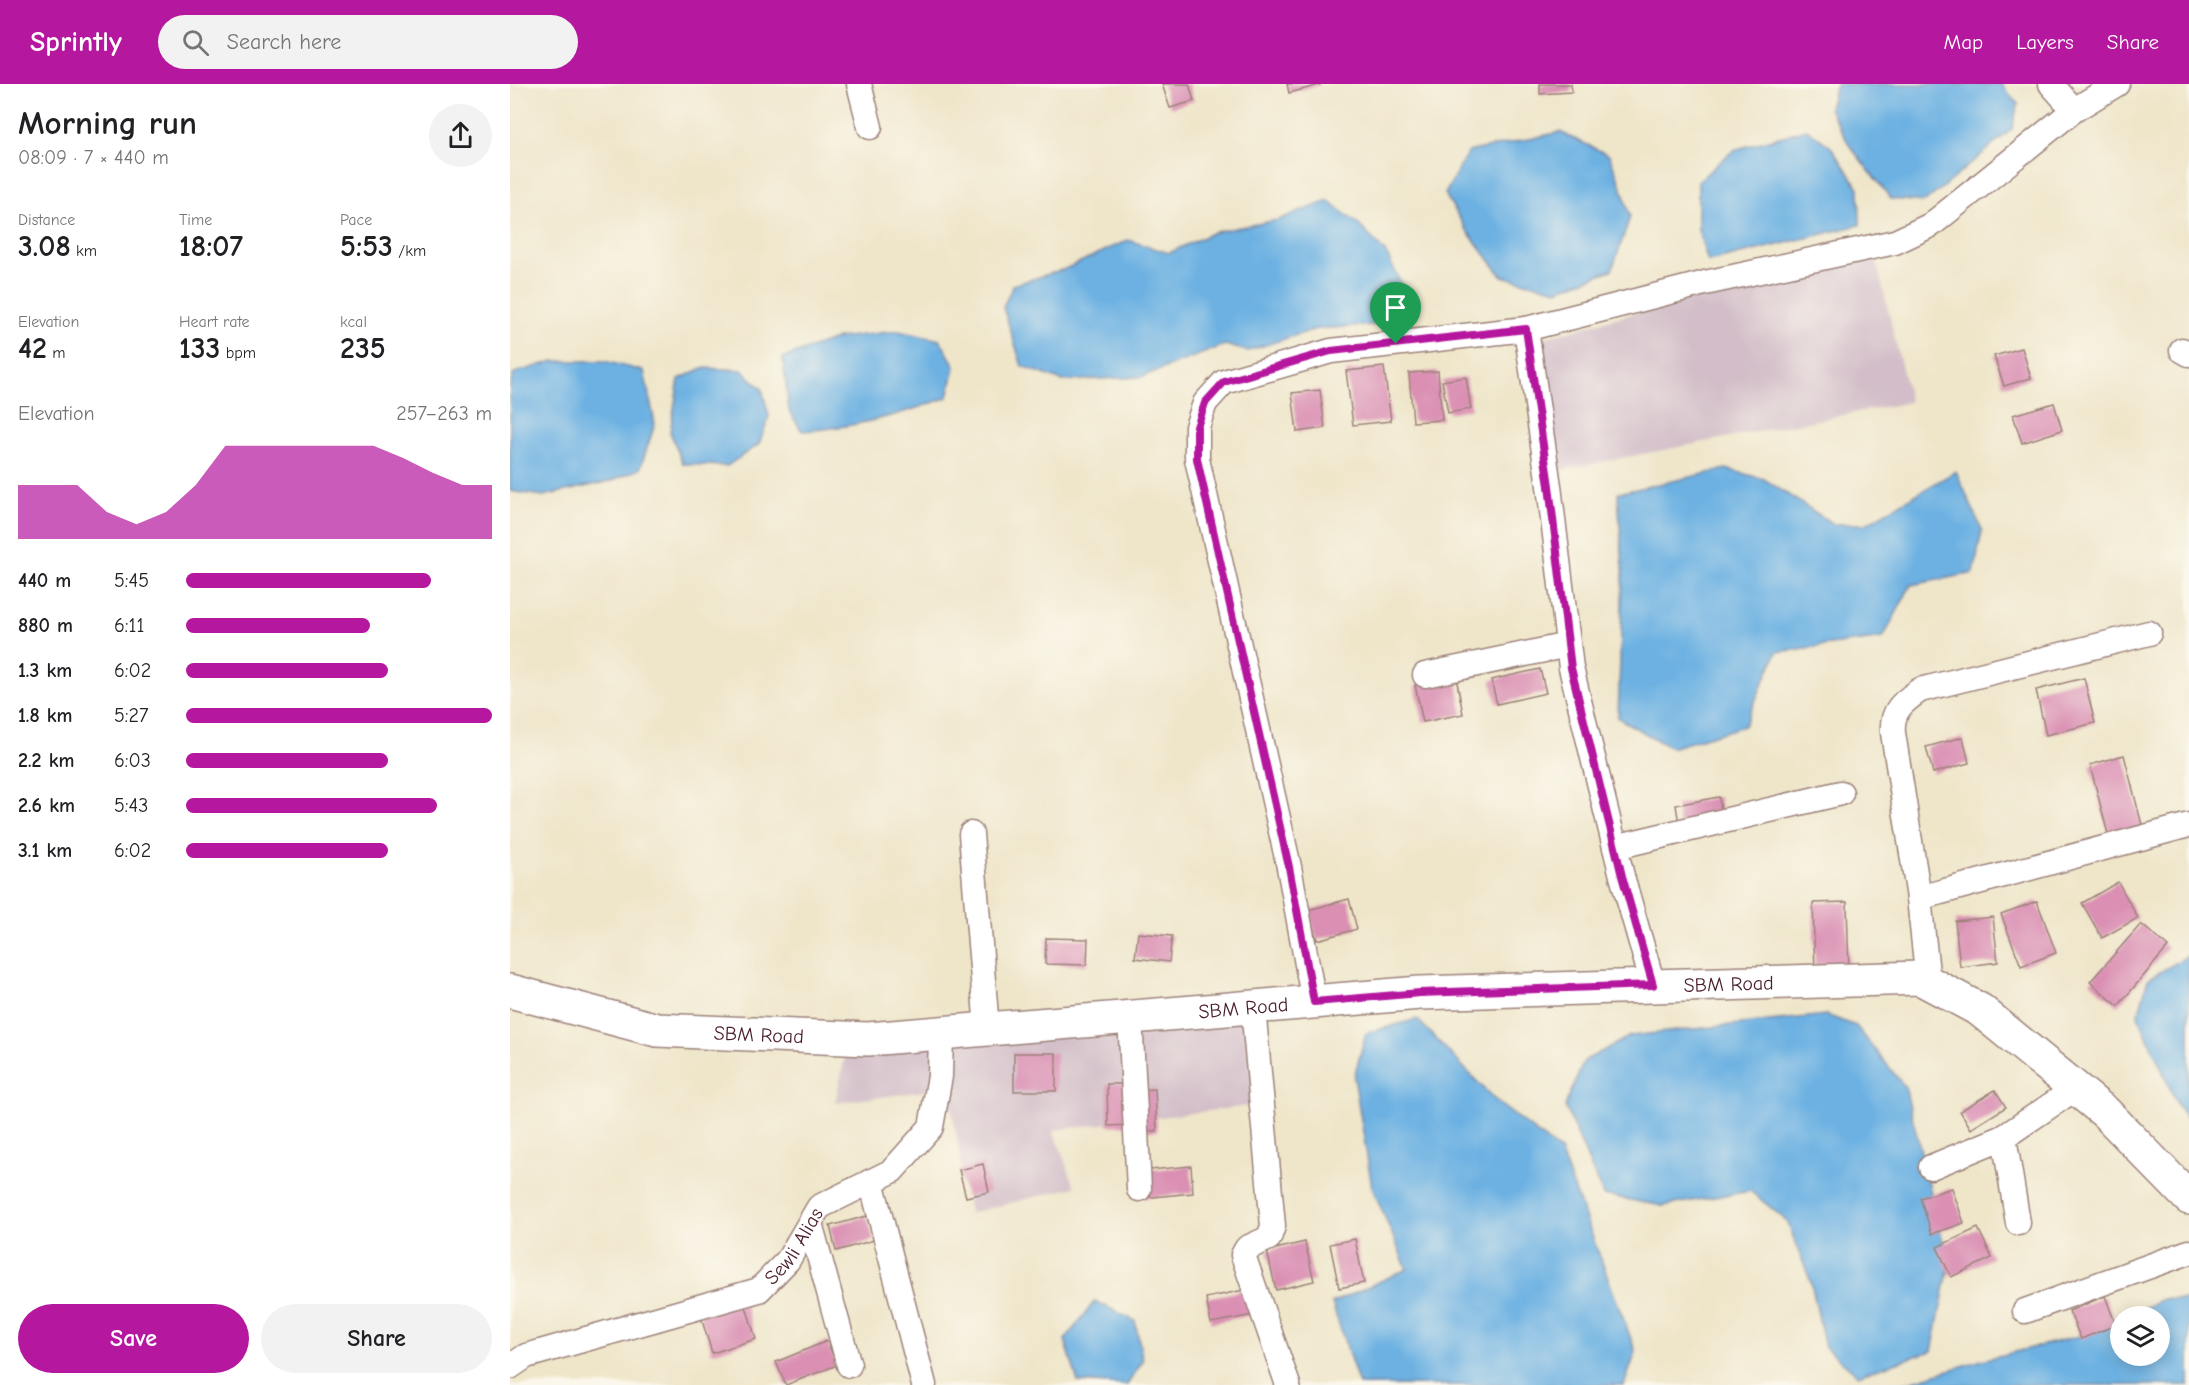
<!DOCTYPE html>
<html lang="en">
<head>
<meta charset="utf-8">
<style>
  body { margin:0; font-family:"Comic Neue",sans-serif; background:#f2f2f2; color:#202124; height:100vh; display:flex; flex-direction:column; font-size:22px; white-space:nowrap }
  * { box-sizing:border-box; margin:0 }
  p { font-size:20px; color:#757577 }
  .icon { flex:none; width:33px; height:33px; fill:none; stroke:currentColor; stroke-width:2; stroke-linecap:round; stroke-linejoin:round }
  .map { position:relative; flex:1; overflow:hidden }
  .sheet { display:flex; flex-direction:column; background:#fff; width:510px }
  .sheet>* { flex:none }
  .tools { position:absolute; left:1600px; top:1222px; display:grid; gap:12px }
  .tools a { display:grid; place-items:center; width:60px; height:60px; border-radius:50%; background:#fff; box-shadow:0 3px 15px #0003; font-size:30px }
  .pin { position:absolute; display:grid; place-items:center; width:51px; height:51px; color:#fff; margin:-62px -26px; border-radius:50% 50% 50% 0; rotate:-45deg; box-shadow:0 0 6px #0007 }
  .pin .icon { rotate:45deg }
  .round { display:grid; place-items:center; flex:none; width:63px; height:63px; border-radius:32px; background:#f2f2f2 }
  .headline { display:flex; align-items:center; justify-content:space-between; height:102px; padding:0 18px }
  h1 { font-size:33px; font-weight:700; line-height:45px }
  .figures { display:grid; grid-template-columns:repeat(3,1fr); gap:9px; height:102px; padding:6px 18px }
  .figures div { display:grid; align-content:center }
  .figures b { font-size:30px; font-weight:700 }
  .figures small { font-size:16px; font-weight:400 }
  .figures p { font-size:16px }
  .chart { height:168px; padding:12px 18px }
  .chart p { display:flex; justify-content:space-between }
  .chart svg { width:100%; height:108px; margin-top:6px; fill:#b5179e; opacity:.7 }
  .button { display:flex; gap:12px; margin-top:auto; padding:12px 18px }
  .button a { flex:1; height:69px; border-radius:36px; background:#b5179e; color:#fff; font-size:24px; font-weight:700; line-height:69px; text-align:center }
  .button a+a { background:#f2f2f2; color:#202124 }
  ul { padding:0 18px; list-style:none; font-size:20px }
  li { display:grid; grid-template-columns:96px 72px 1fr; align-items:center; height:45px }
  li i { height:15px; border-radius:8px; background:#b5179e }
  header { display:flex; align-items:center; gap:36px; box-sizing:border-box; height:84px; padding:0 30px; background:#b5179e; color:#fff }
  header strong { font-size:28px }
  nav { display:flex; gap:33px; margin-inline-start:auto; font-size:21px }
  .search { width:420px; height:54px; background:#f2f2f2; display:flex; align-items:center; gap:15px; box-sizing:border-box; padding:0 21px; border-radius:33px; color:#757577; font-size:22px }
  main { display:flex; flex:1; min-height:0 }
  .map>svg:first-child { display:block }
  .industrial { fill:#d2bdc8 }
  .water { fill:#6cb1e2; stroke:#5b6886; stroke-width:1.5 }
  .building { fill:#da8fb3 }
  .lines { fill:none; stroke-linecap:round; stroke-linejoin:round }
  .street-casing { stroke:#9c827a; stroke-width:27 }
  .secondary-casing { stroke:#9c827a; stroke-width:36 }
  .street { stroke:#fff; stroke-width:24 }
  .secondary { stroke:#fff; stroke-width:33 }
  .route-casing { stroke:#fff; stroke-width:12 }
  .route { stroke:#b5179e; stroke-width:8 }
  .labels { text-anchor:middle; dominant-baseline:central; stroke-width:4.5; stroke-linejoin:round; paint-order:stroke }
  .street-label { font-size:20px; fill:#4a1f2b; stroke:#fbf7ec }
</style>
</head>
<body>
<header>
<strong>Sprintly</strong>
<div class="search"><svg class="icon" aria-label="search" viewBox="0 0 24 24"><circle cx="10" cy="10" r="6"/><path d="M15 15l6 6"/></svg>Search here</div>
<nav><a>Map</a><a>Layers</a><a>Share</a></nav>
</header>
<main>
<section class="sheet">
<div class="headline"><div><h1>Morning run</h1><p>08:09 · 7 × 440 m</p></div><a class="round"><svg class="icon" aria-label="share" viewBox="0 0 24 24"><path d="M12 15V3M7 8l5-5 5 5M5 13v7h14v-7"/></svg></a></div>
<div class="figures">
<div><p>Distance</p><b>3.08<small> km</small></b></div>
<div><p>Time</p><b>18:07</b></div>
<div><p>Pace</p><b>5:53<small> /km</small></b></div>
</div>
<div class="figures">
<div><p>Elevation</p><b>42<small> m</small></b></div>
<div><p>Heart rate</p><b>133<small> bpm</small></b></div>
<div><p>kcal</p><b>235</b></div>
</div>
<div class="chart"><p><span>Elevation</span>257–263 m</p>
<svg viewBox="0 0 160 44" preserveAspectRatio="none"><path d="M0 44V22L10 22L20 22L30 33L40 38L50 33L60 22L70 6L80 6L90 6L100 6L110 6L120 6L130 11L140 17L150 22L160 22V44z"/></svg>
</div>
<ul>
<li><b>440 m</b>5:45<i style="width:80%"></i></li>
<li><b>880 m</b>6:11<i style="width:60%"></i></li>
<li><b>1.3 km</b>6:02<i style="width:66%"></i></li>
<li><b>1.8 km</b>5:27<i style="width:100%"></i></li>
<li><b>2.2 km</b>6:03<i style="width:66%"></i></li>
<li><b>2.6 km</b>5:43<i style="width:82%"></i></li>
<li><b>3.1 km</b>6:02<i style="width:66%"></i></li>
</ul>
<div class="button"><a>Save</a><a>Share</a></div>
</section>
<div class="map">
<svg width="1679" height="1301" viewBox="0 0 1679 1301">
  <rect width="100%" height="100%" fill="#fbf7ec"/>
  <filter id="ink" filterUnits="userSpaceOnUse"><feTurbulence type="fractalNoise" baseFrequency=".0167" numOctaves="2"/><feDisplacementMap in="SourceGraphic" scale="12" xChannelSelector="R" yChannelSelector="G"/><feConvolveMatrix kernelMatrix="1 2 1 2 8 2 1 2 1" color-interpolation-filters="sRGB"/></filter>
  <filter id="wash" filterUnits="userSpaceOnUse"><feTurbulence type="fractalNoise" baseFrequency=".008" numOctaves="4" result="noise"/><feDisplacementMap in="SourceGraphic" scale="24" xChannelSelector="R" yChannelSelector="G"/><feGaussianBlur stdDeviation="1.35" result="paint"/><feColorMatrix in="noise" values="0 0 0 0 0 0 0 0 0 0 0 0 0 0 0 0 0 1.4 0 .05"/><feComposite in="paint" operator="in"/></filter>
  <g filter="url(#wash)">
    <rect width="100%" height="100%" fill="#efe6ca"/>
    <!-- industrial -->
    <g class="industrial">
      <polygon points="1363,163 1400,318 1050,386 1026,256"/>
      <polygon points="751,932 755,1020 543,1046 565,1103 460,1129 438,1004 325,1019 336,967"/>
    </g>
    <!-- water -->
    <g class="water">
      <polygon points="1326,0 1491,0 1508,20 1502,45 1415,118 1381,115 1340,62 1319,24"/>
      <polygon points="1297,45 1322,64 1349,104 1350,141 1198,178 1188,146 1188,97 1224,66"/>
      <polygon points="1050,48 1099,71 1111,101 1120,133 1102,186 1047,206 992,192 957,147 935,110 958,68"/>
      <polygon points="818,117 847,139 876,169 897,211 863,241 806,245 737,267 715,261 631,293 552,297 512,282 493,223 503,201 555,185 618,156 659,169 704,148 768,136"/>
      <path d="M388,247L430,256L445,282L438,313C391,331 343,344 292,347L279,327L273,274L328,254Z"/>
      <polygon points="44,277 94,277 134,287 145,340 130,385 101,397 33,412 0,407 0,301 4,289"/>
      <polygon points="193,284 232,286 252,305 259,332 249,360 217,382 173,380 160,348 169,295"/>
      <polygon points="1216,385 1254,395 1323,440 1356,440 1446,387 1472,446 1464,489 1401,501 1373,554 1267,568 1234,642 1161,664 1108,634 1113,486 1108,409"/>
      <polygon points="1679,871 1679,1037 1668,1022 1628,932 1638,895"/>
      <polygon points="1316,931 1346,942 1395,1003 1439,1182 1422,1267 1348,1291 1315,1263 1301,1198 1277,1137 1240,1107 1153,1122 1093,1111 1055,1022 1074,977 1120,952"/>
      <polygon points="907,935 987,1018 1050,1067 1126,1268 1114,1301 849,1301 822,1219 897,1185 862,1103 844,993 856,949"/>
      <polygon points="1652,1215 1679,1216 1679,1301 1390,1301 1472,1276 1586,1248 1611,1236 1611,1272 1650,1272 1650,1233 1616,1233"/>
      <polygon points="585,1217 625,1237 633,1277 617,1301 568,1298 555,1256"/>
    </g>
    <g id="blocks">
      <!-- building -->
      <g class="building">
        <polygon points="652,0 679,0 684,17 660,24"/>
        <polygon points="777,0 810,0 810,1 779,9"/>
        <polygon points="1030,0 1061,0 1062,8 1030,10"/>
        <polygon points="1512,264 1521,294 1494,302 1484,272"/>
        <polygon points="874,283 881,337 843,341 836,287"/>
        <polygon points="928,287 932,336 903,338 899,289"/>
        <polygon points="956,293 961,325 938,329 932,297"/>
        <polygon points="810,306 815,344 787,348 782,309"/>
        <polygon points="1544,319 1552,346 1512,359 1503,331"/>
        <polygon points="1030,585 1036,609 987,620 981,596"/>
        <polygon points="946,593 953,630 913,638 905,601"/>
        <polygon points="1574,594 1585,639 1536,651 1526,606"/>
        <polygon points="1453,653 1459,679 1423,689 1416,663"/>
        <polygon points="1614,671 1633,745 1599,754 1580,681"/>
        <polygon points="1209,713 1212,732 1169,740 1166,721"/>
        <polygon points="1608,798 1628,834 1592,854 1572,819"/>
        <polygon points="839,815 847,845 807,856 798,826"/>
        <polygon points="1527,817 1546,869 1511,882 1491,830"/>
        <polygon points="1337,818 1339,890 1305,892 1303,819"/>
        <polygon points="1483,833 1488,878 1450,883 1445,837"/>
        <polygon points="1631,840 1658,863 1608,922 1580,898"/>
        <polygon points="628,849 662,852 659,878 625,874"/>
        <polygon points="536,854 578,855 577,881 535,880"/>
        <rect x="504" y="969" width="42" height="38"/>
        <polygon points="597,1000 618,1000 620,1041 598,1042"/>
        <polygon points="645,1005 647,1047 629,1047 627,1006"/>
        <polygon points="1485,1006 1496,1023 1461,1045 1450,1027"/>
        <polygon points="473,1080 479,1108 456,1113 449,1086"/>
        <polygon points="681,1082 683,1109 633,1114 630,1087"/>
        <polygon points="1442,1104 1454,1139 1422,1150 1410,1114"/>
        <polygon points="357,1132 364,1156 326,1167 320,1142"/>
        <polygon points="1468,1144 1482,1174 1441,1193 1427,1163"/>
        <polygon points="845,1155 854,1199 829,1204 820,1160"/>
        <polygon points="795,1158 804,1197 766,1206 757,1167"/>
        <polygon points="739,1205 744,1231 701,1239 696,1214"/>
        <polygon points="1595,1212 1606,1241 1571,1255 1559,1227"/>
        <polygon points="234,1216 246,1255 202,1269 190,1230"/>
        <polygon points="317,1257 327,1281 276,1301 266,1278"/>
      </g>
    </g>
  </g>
  <g filter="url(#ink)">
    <use href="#blocks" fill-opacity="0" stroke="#9c827a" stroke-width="1.5"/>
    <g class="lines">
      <defs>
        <g id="street">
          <polyline points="349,0 360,43"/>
          <polyline points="1541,0 1564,26"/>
          <polyline points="1016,245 1039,402 1061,584 1112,792 1143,901"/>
          <polyline points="1672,266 1679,270"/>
          <polyline points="915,591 1058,561"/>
          <polyline points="461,750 477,945"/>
          <polyline points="1105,763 1331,709"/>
          <polyline points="1409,814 1679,741"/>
          <path d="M1418,898L1409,814L1383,649C1381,626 1393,618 1410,606L1639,549"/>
          <polyline points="804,918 779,783 687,375 687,343 695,319 714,298 821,267 1016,245 1195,199 1385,158 1421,141 1564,26 1607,0"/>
          <polyline points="743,923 763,1142 759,1154 737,1164 733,1171 778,1301"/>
          <polyline points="620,933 629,1105"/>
          <polyline points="1494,1053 1508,1139"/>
          <polyline points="1421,1083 1494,1053 1566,1004"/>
          <polyline points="361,1097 414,1301"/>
          <polyline points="300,1139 339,1281"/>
          <polyline points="1515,1227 1679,1168"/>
          <path id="s1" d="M0,1283L16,1272L249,1206L278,1176L309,1123L382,1087L421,1043L430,992L431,949"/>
        </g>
        <g id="secondary">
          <path id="s2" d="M0,907L147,946L358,955L910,909L1410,894L1470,926L1596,1029L1679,1114"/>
        </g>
      </defs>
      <!-- street casing -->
      <use href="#street" class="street-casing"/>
      <!-- secondary casing -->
      <use href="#secondary" class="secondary-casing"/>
      <!-- street -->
      <use href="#street" class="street"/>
      <!-- secondary -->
      <use href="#secondary" class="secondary"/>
    </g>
  </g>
  <g class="lines" filter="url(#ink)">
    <defs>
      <polygon id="route" points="1016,245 1039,402 1061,584 1112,792 1143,901 910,909 804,918 779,783 687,375 687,343 695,319 714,298 821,267"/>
    </defs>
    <!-- route casing -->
    <use href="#route" class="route-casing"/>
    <!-- route -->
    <use href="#route" class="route"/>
  </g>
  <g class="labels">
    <!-- street labels -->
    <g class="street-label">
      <text stroke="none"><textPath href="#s2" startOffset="1226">SBM Road</textPath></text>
      <text stroke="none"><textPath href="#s2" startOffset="740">SBM Road</textPath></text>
      <text stroke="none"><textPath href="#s2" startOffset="254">SBM Road</textPath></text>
      <text stroke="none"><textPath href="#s1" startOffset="318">Sewli Alias</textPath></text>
    </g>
  </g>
</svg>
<div class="tools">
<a><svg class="icon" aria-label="layers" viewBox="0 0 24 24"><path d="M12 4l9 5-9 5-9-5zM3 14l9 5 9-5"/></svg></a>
</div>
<div class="pin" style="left:886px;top:260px;background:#1e9e55"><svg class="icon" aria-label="arrive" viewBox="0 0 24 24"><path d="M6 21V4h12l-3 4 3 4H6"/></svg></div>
</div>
</main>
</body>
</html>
